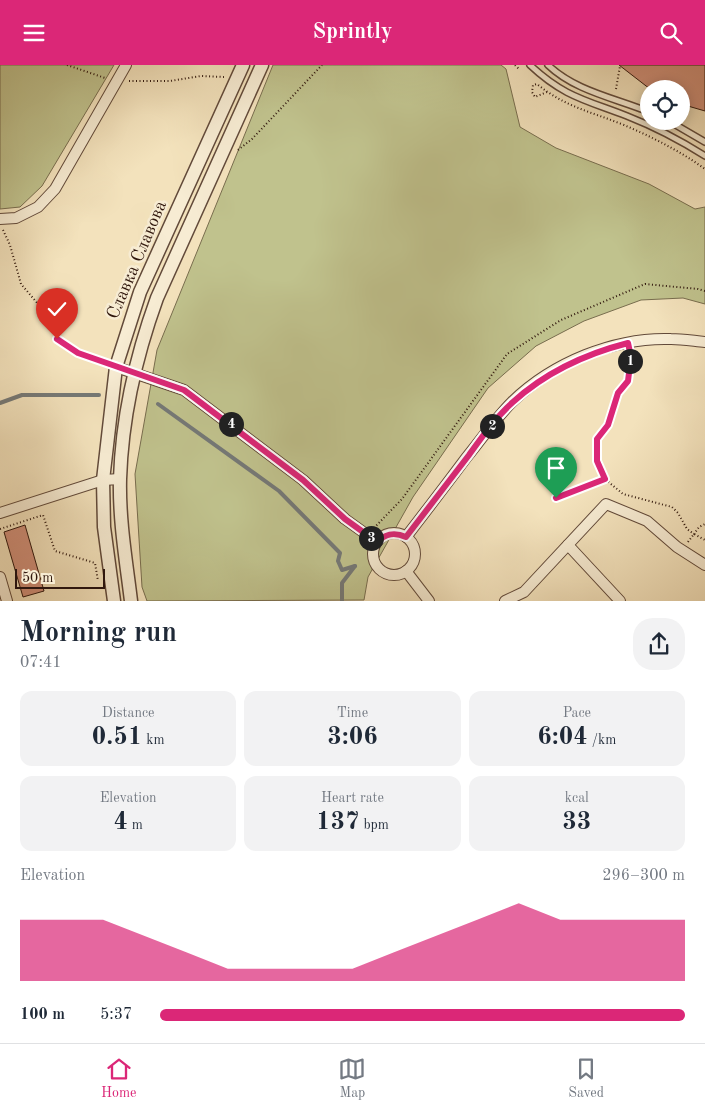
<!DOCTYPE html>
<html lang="en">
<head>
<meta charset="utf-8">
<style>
  body { margin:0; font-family:"Old Standard TT",serif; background:#f2f2f3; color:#1f2937; height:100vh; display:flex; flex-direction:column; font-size:19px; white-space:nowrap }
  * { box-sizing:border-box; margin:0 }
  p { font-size:16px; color:#747a83 }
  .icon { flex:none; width:28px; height:28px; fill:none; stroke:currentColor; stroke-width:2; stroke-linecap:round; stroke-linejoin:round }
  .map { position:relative; height:536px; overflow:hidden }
  .side { display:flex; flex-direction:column; background:#fff; flex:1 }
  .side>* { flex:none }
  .controls { position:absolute; left:640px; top:15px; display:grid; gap:10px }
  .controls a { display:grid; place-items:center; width:50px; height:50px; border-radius:50%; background:#fff; box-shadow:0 2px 12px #0003; font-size:25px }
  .scale { position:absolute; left:15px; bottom:12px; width:90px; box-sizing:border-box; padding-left:5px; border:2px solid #31180e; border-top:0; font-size:14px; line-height:18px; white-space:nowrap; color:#31180e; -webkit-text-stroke:4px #f7ecd3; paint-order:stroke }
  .pin { position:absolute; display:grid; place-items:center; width:42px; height:42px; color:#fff; margin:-51px -21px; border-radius:50% 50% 50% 0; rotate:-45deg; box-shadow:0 0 5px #0007 }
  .pin .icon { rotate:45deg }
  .km { position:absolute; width:25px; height:25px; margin:-12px; border-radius:50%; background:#222; color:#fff; font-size:14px; line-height:25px; text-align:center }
  .round { display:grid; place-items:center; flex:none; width:52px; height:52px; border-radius:20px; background:#f2f2f3 }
  .head { display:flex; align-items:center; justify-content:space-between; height:85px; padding:0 20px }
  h1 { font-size:28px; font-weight:800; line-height:38px }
  .figures { display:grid; grid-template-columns:repeat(3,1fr); gap:8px; height:85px; padding:5px 20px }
  .figures div { display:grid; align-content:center; border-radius:12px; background:#f2f2f3; text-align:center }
  .figures b { font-size:25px; font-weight:800 }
  .figures small { font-size:14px; font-weight:400 }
  .figures p { font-size:14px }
  .chart { height:140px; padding:10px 20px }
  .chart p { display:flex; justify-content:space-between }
  .chart svg { width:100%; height:90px; margin-top:5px; fill:#db2777; opacity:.7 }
  ul { padding:0 20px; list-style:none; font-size:16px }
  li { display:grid; grid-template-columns:80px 60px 1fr; align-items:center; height:38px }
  li i { height:12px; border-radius:6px; background:#db2777 }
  header { display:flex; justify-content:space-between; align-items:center; height:65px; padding:0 20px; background:#db2777; color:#fff; font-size:22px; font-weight:800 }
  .tab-bar { display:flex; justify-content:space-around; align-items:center; height:70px; border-top:1px solid #e0e1e3; background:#fff; font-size:14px; color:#747a83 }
  .tab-bar a { display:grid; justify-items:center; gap:2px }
  .tab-bar .on { color:#db2777 }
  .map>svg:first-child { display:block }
  .green { fill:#c0c28d; stroke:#786d4e }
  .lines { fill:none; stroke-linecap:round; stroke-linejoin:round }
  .stream { stroke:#757977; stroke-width:4 }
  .building { fill:#d1907a; stroke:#31180e }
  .service-casing { stroke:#624a3a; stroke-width:8 }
  .minor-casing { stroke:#624a3a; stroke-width:12 }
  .tertiary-casing { stroke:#624a3a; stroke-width:15 }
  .path { stroke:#31180e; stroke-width:2; stroke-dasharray:1 2.5; stroke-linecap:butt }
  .service { stroke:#f7ecd3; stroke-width:5 }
  .minor { stroke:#f7ecd3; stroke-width:10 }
  .tertiary { stroke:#f7ecd3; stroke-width:12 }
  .route-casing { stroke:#fff; stroke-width:10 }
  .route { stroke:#db2777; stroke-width:6 }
  .labels { text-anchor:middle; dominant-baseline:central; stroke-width:5; stroke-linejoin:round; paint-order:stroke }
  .street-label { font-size:18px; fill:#31180e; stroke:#f7ecd3 }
</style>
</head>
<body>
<header><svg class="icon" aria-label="menu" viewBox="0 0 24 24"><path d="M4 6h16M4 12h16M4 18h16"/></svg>Sprintly<svg class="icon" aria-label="search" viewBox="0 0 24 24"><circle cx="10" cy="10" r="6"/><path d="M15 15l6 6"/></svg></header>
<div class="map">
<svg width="705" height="536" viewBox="0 0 705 536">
  <rect width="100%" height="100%" fill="#f3e2bc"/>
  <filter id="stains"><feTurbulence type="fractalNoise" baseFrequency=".004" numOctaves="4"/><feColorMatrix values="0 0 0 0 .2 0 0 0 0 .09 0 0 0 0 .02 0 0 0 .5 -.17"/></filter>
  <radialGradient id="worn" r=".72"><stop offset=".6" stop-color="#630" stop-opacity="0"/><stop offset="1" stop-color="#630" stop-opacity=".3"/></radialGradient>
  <!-- green -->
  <g class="green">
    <polygon points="0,0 114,0 42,121 20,142 0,144"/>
    <polygon points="273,0 501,0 506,4 520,62 556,83 649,119 695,144 705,142 705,239 683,233 641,235 584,256 536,281 488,323 413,432 368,512 364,535 147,536 142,522 135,409 157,285"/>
  </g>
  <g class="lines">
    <!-- stream -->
    <g class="stream">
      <polyline points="0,338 22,330 99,330"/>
      <polyline points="158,339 279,426 340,488 338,496 342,505 355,501"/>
      <polyline points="342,536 342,518 355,501"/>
    </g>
  </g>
  <!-- building -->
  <g class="building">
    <polygon points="619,0 705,0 705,46 681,39 681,24 650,24"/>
    <polygon points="25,460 44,526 23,532 4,467"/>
  </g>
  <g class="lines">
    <defs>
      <g id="service">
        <path d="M530,0C564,32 586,35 627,51C655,62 680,75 705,91"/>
        <path d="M548,0C575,26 615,33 649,47"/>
        <polyline points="669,56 705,77"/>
      </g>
      <g id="minor">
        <polyline points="0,154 16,153 38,142 55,124 126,0"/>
        <polyline points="116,302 184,325 303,415 345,454 377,477"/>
        <polyline points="0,448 103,415 120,414"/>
        <circle cx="394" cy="489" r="21"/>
        <path d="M406,472C426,446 446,420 466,393C481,375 495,354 512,337C552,298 614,272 671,274C682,274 694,276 705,277"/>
        <polyline points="568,480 620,536"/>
        <polyline points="406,506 429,536"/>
        <polyline points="0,512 7,536"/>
        <polyline points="505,536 524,527 606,439 647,456 677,482 705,500"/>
      </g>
      <g id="tertiary">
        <polyline points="114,536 104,462 103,415 116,302 140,227 243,0"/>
        <path d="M131,536C126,495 119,455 120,414C122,352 136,291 157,233L262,0"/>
      </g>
    </defs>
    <!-- service casing -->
    <use href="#service" class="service-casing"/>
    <!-- minor casing -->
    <use href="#minor" class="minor-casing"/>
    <!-- tertiary casing -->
    <use href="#tertiary" class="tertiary-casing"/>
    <!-- path -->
    <g class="path">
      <polyline points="67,0 105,13"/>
      <polyline points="515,0 519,4"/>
      <polyline points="129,16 170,16 201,11 224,12"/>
      <polyline points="616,24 620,1"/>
      <path d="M547,27L535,32L532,27L533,20L537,19C565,42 592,47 624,60C652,72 680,86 705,104"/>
      <polyline points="238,85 252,74 322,0"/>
      <polyline points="3,165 10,180 21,219 44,246 57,274 78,288 105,298"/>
      <polyline points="630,289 628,316 618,328 608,360 597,374 597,396 605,414 623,429 672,442 678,448 687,464 694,469 699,462 705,459"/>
      <polyline points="556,433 605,414"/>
      <polyline points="374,463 402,434 507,289 561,255 645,219 698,224 705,226"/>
      <polyline points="0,464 43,450 55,486 95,498 98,516"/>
      <polyline points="688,477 694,469 705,475"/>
    </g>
    <!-- service -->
    <use href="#service" class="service"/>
    <!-- minor -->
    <use href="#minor" class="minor"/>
    <!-- tertiary -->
    <use href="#tertiary" class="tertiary"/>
  </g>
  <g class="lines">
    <defs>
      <path id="route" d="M57,274L78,288L184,325L303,415L345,454L377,477C386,468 395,467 406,472C427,445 448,417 469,390C482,372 496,352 513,337C546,307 585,289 628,278L631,292L628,316L618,328L608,360L597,374V396L605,414L556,433"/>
    </defs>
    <!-- route casing -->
    <use href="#route" class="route-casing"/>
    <!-- route -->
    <use href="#route" class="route"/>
  </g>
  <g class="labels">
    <!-- street labels -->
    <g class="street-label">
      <text transform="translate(137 195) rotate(-67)">Славка Славова</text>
    </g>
  </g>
  <rect width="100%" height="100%" filter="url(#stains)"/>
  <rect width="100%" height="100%" fill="url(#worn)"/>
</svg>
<div class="controls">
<a><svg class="icon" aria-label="locate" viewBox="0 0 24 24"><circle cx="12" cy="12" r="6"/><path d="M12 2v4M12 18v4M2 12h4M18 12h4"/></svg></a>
</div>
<div class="scale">50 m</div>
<div class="pin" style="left:556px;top:433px;background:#1e9e55"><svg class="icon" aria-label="arrive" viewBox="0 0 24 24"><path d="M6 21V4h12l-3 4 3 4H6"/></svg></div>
<div class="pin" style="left:57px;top:274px;background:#d93025"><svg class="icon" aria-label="check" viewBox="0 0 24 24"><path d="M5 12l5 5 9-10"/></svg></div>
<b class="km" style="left:630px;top:296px">1</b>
<b class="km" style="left:492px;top:361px">2</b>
<b class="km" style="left:371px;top:473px">3</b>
<b class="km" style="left:231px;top:359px">4</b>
</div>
<section class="side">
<div class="head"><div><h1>Morning run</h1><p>07:41</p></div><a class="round"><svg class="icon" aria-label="share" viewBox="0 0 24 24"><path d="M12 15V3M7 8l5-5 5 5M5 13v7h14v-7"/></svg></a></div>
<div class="figures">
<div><p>Distance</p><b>0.51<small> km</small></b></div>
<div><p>Time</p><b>3:06</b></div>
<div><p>Pace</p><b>6:04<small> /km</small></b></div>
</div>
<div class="figures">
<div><p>Elevation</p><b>4<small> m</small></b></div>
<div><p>Heart rate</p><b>137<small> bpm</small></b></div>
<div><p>kcal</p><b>33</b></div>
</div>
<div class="chart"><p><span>Elevation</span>296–300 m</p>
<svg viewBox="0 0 160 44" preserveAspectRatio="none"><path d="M0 44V14L10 14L20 14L30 22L40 30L50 38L60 38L70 38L80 38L90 30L100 22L110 14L120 6L130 14L140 14L150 14L160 14V44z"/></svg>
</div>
<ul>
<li><b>100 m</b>5:37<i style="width:100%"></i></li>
</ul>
</section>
<nav class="tab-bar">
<a class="on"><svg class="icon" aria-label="home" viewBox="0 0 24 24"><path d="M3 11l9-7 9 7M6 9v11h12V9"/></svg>Home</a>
<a><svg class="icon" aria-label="map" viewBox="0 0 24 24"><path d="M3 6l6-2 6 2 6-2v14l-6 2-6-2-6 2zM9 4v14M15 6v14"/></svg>Map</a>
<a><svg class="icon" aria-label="saved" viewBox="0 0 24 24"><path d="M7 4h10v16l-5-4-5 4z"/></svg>Saved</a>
</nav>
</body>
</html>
